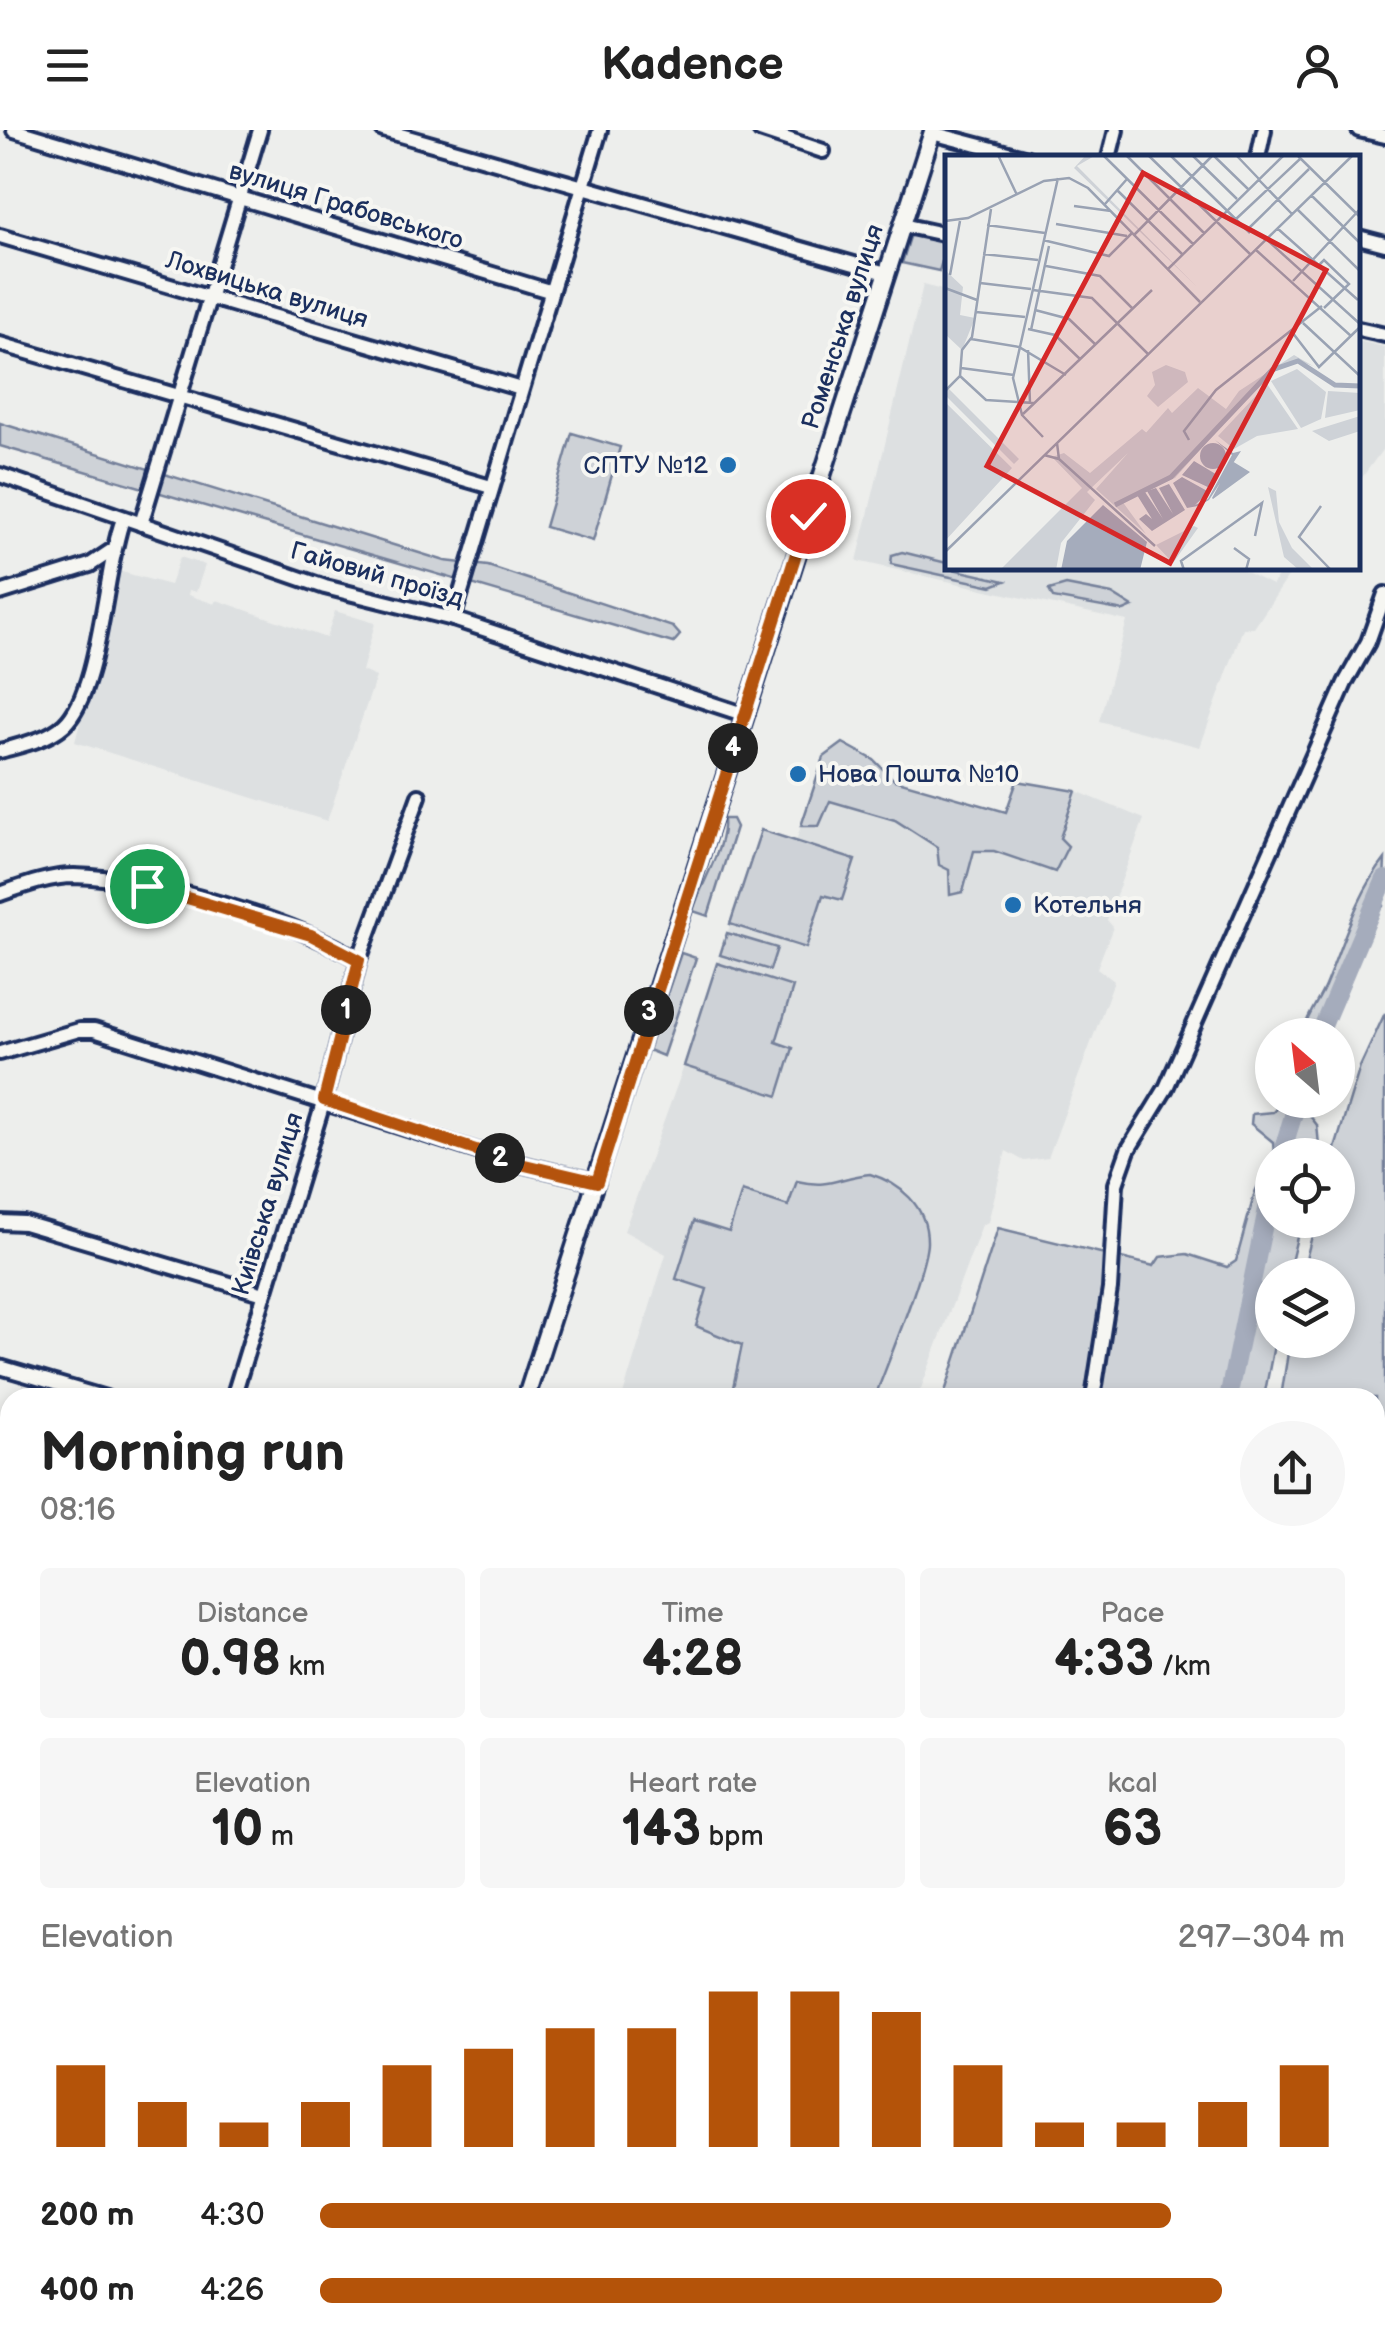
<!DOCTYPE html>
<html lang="en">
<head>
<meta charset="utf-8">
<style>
  body { margin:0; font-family:"Balsamiq Sans",sans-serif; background:#f6f6f6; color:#222; height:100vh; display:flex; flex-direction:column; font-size:38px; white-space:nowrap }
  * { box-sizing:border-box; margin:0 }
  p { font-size:32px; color:#767676 }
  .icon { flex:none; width:55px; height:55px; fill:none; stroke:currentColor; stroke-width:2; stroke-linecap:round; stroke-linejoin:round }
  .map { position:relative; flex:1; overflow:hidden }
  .side { position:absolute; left:0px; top:1258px; width:1385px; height:962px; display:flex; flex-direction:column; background:#fff; border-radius:30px 30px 0 0; box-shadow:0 5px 15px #0003 }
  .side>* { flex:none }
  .needle { width:65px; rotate:332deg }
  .buttons { position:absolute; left:1255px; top:888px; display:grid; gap:20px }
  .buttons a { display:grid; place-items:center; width:100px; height:100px; border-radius:50%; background:#fff; box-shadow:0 5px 15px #0003; font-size:50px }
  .pin { position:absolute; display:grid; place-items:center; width:85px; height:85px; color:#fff; margin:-42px; border:5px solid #fff; border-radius:50%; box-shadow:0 2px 10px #0007 }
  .km { position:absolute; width:50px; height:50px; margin:-25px; border-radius:50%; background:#222; color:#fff; font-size:28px; line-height:50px; text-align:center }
  .round { display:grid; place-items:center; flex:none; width:105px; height:105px; border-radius:52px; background:#f6f6f6 }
  .headline { display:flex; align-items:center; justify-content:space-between; height:170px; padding:0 40px }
  h1 { font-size:55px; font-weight:800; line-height:75px }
  .stats { display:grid; grid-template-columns:repeat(3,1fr); gap:15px; height:170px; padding:10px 40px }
  .stats div { display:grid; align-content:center; border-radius:10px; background:#f6f6f6; text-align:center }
  .stats b { font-size:50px; font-weight:800 }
  .stats small { font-size:28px; font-weight:400 }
  .stats p { font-size:28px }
  .chart { height:280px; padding:20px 40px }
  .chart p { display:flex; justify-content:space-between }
  .chart svg { width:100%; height:180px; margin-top:10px; stroke:#b45309; stroke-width:6 }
  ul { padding:0 40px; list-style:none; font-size:32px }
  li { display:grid; grid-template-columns:160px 120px 1fr; align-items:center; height:75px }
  li i { height:25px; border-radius:12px; background:#b45309 }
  header { display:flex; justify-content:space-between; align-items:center; height:130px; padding:0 40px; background:#fff; font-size:45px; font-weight:800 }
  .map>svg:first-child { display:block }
  .built { fill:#dde0e1 }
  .green { fill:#ced2d7; stroke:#74809a; stroke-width:2.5 }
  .water { fill:#a5acbc; stroke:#6e7a96; stroke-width:2.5 }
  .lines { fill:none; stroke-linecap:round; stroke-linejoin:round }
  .river { stroke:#a5acbc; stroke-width:18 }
  .minor-casing { stroke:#1b2f5e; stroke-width:20 }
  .major-casing { stroke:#1b2f5e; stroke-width:22 }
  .minor { stroke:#f6f6f2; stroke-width:12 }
  .major { stroke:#f6f6f2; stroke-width:15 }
  .route-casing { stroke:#fff; stroke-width:20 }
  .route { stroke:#b45309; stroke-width:12 }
  .poi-dot { fill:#1f6fb2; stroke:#f6f6f2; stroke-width:4 }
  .labels { text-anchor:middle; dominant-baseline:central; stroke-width:8; stroke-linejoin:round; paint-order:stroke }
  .street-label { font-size:25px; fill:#1b2f5e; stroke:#f6f6f2 }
  .poi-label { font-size:25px; fill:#1b2f5e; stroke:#f6f6f2; text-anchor:start }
  .inset-river { fill:none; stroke:#a5acbc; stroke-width:5 }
  .inset-road { fill:none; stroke:#99a2b3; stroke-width:2.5 }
  .view { fill:#d62828; fill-opacity:0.15; stroke:#d62828; stroke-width:5 }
  .inset-edge { fill:none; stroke:#1b2f5e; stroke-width:5 }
</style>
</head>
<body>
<header><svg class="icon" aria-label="menu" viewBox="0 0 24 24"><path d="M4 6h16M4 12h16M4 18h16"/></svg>Kadence<svg class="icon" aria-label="person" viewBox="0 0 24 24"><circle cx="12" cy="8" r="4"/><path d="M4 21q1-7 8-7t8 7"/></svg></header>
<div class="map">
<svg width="1385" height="2218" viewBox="0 0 1385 2218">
  <rect width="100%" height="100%" fill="#edeeec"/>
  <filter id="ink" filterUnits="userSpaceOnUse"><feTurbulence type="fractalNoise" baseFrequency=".01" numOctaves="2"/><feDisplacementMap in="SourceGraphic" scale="20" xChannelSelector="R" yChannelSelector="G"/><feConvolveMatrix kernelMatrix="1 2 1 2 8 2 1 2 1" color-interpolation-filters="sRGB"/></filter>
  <g filter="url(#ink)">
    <!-- built -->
    <g class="built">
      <polygon points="923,155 946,161 947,156 948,438 1238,438 1272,455 1284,438 1294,438 1254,498 1243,498 1200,617 1099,591 1127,491 857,431"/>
      <polygon points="1358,211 1385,217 1385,316 1358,353"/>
      <polygon points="180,427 205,435 196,462 189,460 188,465 215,474 217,470 326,508 335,481 375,493 362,541 376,547 327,691 75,612 118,441 170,455"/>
      <polygon points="843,613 874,630 894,650 1006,682 1017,651 1076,661 1144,689 1107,790 1113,797 1097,838 1114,851 1048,1028 1024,1031 1006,1021 988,1092 982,1095 920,1261 913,1267 875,1267 928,1113 924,1094 906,1061 848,1046 788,1077 776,1072 729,1102 696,1196 743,1215 731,1267 622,1268 666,1124 624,1101 684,936 761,700 796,711 824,627"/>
    </g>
    <!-- green -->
    <g class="green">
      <polygon points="911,104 942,111 946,118 939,141 902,133"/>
      <polygon points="0,293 445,431 488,436 673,497 680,505 673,513 0,316"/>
      <polygon points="572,303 620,317 593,411 545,397"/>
      <polygon points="902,422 947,433 948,438 1005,451 992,456 891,434 892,425"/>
      <polygon points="1066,455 1112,464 1133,477 1124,481 1053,468 1049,460"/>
      <polygon points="843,613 874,630 894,650 1006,682 1017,651 1076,661 1060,708 1068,716 1055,742 994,721 974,721 963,762 950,765 949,740 939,735 937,717 895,690 830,671 819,696 801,696 824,627"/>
      <path d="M723,689H732L736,697L708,786L693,781C702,750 726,717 723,689Z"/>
      <polygon points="761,700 855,730 842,770 823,765 806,818 730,794"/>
      <path d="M1385,729L1383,776L1364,800L1319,905H1302C1307,885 1317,874 1325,856C1343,813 1356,766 1385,729Z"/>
      <polygon points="727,803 777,818 770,840 720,825"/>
      <polygon points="681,823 696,828 663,926 648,920"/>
      <polygon points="717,833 793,857 776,912 793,918 778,966 684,936"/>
      <polygon points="1385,883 1385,1341 1375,1339 1375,1268 1281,1267 1290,1210 1338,1210 1338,1145 1302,1145 1316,1090 1338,1090 1338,1025 1333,1025 1360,937"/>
      <polygon points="1284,970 1305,970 1303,977 1317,995 1320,1025 1274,1025 1273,1012 1251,994 1252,984 1273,982"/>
      <polygon points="1272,1028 1272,1090 1301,1090 1288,1145 1272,1145 1275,1210 1264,1267 943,1268 998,1098 1154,1136 1160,1127 1187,1124 1227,1137 1236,1131 1255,1062"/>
      <path d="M870,1044C900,1053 927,1076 927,1111C928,1135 886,1237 875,1267H731L742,1215L696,1196L707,1159L676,1149L694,1091L729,1102L742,1061L788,1076L797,1051C831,1059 838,1047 870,1044Z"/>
      <polygon points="1385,1988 1385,2208 1375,2205 1375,2007"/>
      <polygon points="0,2104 10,2107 10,2210 135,2210 133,2218 0,2218"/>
      <polygon points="580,2210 738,2210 737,2218 578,2218"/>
    </g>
    <!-- water -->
    <g class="water">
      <polygon points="1375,1397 1385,1399 1385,1525 1375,1526"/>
      <polygon points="1375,1545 1385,1545 1385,1657 1375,1658"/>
      <polygon points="1385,1678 1385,1741 1375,1761 1375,1679"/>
      <polygon points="765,2210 1202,2210 1206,2218 764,2218"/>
    </g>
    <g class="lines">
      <!-- river -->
      <g class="river">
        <polyline points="1319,905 1385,749"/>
        <polyline points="1281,1025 1298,970"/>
        <polyline points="1228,1268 1272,1055"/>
      </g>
      <defs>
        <g id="minor">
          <polyline points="14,0 549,161"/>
          <polyline points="383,0 886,143"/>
          <polyline points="760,0 823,21"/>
          <polyline points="1359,0 1385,6"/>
          <polyline points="932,3 1027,28"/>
          <polyline points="1109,28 1116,0"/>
          <polyline points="1258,28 1264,0"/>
          <polyline points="902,95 948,105"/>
          <polyline points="0,106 521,259"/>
          <polyline points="1358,107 1385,114"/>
          <polyline points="1358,199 1385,205"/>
          <polyline points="0,214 491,357"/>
          <polyline points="0,345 325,457 453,489 743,584"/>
          <polyline points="141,394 260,0"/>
          <polyline points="0,463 90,435 111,421"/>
          <polyline points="453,489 600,0"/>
          <path d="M0,621C21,615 47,610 64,595C101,561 104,440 123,389"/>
          <path d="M0,764C23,756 49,746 74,746C152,748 293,790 359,830"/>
          <polyline points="0,923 79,900 94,900 512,1032 597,1052"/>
          <polyline points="0,1092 24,1093 264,1164"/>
          <polyline points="0,1237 106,1268"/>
          <polyline points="233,1268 324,970 359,830 419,666"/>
          <polyline points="1093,1268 1110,1159 1116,1054 1128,1020 1166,958 1345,553 1368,512 1385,464"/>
          <polyline points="0,1396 10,1395"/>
          <polyline points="0,1638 10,1651"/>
          <polyline points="0,1739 10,1734"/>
          <polyline points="0,1764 10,1774"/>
        </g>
        <g id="major">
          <polyline points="526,1268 933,0"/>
          <polyline points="201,2218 203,2210"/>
          <polyline points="224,2218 226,2210"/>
        </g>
      </defs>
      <!-- minor casing -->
      <use href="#minor" class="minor-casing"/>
      <!-- major casing -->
      <use href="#major" class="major-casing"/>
      <!-- minor -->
      <use href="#minor" class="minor"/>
      <!-- major -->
      <use href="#major" class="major"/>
    </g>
  </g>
  <g class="lines" filter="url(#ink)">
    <defs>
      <polyline id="route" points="147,756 311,805 359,830 324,970 512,1032 597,1052 808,386"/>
    </defs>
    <!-- route casing -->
    <use href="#route" class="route-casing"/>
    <!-- route -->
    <use href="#route" class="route"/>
  </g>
  <!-- markers -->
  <g class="poi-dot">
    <circle cx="728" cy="335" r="10"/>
    <circle cx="798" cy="644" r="10"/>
    <circle cx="1013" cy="775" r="10"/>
  </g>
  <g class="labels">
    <!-- street labels -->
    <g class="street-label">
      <text transform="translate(346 76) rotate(17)">вулиця Грабовського</text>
      <text transform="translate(267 160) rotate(17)">Лохвицька вулиця</text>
      <text transform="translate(843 197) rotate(-72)">Роменська вулиця</text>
      <text transform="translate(377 445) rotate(16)">Гайовий проїзд</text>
      <text transform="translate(268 1074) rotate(-73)">Київська вулиця</text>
    </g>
    <!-- poi labels -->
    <g class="poi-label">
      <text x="708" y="335" text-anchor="end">СПТУ №12</text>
      <text x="818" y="644">Нова Пошта №10</text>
      <text x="1033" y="775">Котельня</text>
    </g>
  </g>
  <!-- overview -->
  <g transform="translate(945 25)">
    <rect width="415" height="415" fill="#edeeec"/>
    <path d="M141,0H151L132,11L252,132L129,13ZM0,115L18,132L15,160L30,163L17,195L0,179ZM349,200L368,211L352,205L322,219L230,323L177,346L201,379L151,334L223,253L227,258L253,233L281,254L294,236ZM221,210L240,217L243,227L213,252L202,241L210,230L207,217ZM352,214L381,237L376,264L356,273L326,226ZM322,229L353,274L312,281L289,294L273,281ZM3,233L74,304L69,309L0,240ZM383,236L415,238V255L380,263ZM0,247L67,313L0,386ZM415,261V276L384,286L367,276ZM197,274L203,279L142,337L150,345L116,388L111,415H55L137,333L107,302L119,298L145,318ZM323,332L331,336L334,367L347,393L369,415H354L339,402ZM249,371L253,373L228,408L211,390Z" fill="#ced2d7"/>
    <path d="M270,285L288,298L296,296L264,345L253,351L242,353L228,328L237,322L264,337L250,350L263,344L287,300ZM255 301a13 13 0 1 1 26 0a13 13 0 1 1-26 0ZM249,306L274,321L267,334L237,320ZM287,306L305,317L268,344L267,343ZM224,329L240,355L207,376L194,364L201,359L207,364L192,340L200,337L218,364L202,336L211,333L228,359L214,333ZM158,350L202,387L195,415H116L122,386Z" fill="#a5acbc"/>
    <path class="inset-river" d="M170,350L226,322L327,215L353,206L390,230L415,231"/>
    <path class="inset-road" d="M53,0L72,40M158,0L248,89M181,0L259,78M203,0L305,99M225,0L305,78M247,0L292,44M268,0L303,34M291,0L314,24M352,0L415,62M314,25L347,59M173,36L238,100M366,40L415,88M160,49L182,24M129,51L166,56M353,55L415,116M291,64L355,4M0,66L23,63L99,26L124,23L143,33L255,147M111,69L182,81M42,70L100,78M332,73L413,145M302,75L364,14M189,80L268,0M321,84L415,169M98,85L164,101L187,78M311,95L406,181M38,99L93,105M374,110L379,105L404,129L379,153M101,111L155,121L187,153M223,114L339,0M5,120L15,66M348,126L415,54M35,128L86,134M0,133L32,145M88,135L147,143L203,199M90,155L124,164L151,190M31,157L80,162M358,168L415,221M83,174L110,180L136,205M86,175L104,91M347,177L374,212L415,172M26,184L74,192L121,220M83,195L85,248M16,213L69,220M15,221L41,245L89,248M0,236L15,221L17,195L27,182L46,54M78,259L207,135M98,282L77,260L68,223L113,23M244,285L239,276L271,235L377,151M99,300L114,304L112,288M114,304L210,391M376,351L354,382L386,415M289,393L304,404L301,415M0,397L408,0M239,415L236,406L317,348L310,381"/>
    <path class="view" d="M198,18L381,115L225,408L42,311Z"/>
    <rect width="415" height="415" class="inset-edge"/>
  </g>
</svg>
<div class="buttons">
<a><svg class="needle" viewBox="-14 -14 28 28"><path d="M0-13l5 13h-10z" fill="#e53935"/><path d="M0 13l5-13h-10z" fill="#767676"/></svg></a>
<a><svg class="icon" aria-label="locate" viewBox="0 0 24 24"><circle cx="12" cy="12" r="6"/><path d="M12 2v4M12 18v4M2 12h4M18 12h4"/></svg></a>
<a><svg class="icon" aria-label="layers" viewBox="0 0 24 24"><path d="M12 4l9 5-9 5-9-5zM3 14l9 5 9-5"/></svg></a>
</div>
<div class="pin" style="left:147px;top:756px;background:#1e9e55"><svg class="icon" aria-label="arrive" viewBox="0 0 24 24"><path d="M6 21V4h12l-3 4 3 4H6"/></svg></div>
<div class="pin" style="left:808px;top:386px;background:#d93025"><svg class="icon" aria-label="check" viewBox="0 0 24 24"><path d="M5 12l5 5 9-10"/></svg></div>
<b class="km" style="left:346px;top:880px">1</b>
<b class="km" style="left:500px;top:1028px">2</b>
<b class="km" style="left:649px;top:882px">3</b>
<b class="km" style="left:733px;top:618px">4</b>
<section class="side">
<div class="headline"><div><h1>Morning run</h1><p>08:16</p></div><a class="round"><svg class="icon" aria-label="share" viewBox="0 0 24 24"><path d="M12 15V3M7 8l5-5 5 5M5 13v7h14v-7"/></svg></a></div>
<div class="stats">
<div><p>Distance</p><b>0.98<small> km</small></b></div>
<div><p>Time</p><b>4:28</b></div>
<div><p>Pace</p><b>4:33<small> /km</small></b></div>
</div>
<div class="stats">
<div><p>Elevation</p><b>10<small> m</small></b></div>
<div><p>Heart rate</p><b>143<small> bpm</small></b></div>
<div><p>kcal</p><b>63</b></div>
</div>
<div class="chart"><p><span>Elevation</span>297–304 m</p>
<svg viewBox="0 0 160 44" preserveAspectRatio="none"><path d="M5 44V24M15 44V33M25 44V38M35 44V33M45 44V24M55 44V20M65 44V15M75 44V15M85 44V6M95 44V6M105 44V11M115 44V24M125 44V38M135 44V38M145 44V33M155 44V24"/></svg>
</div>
<ul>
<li><b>200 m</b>4:30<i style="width:83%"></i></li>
<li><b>400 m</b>4:26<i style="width:88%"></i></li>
</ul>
</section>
</div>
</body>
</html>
